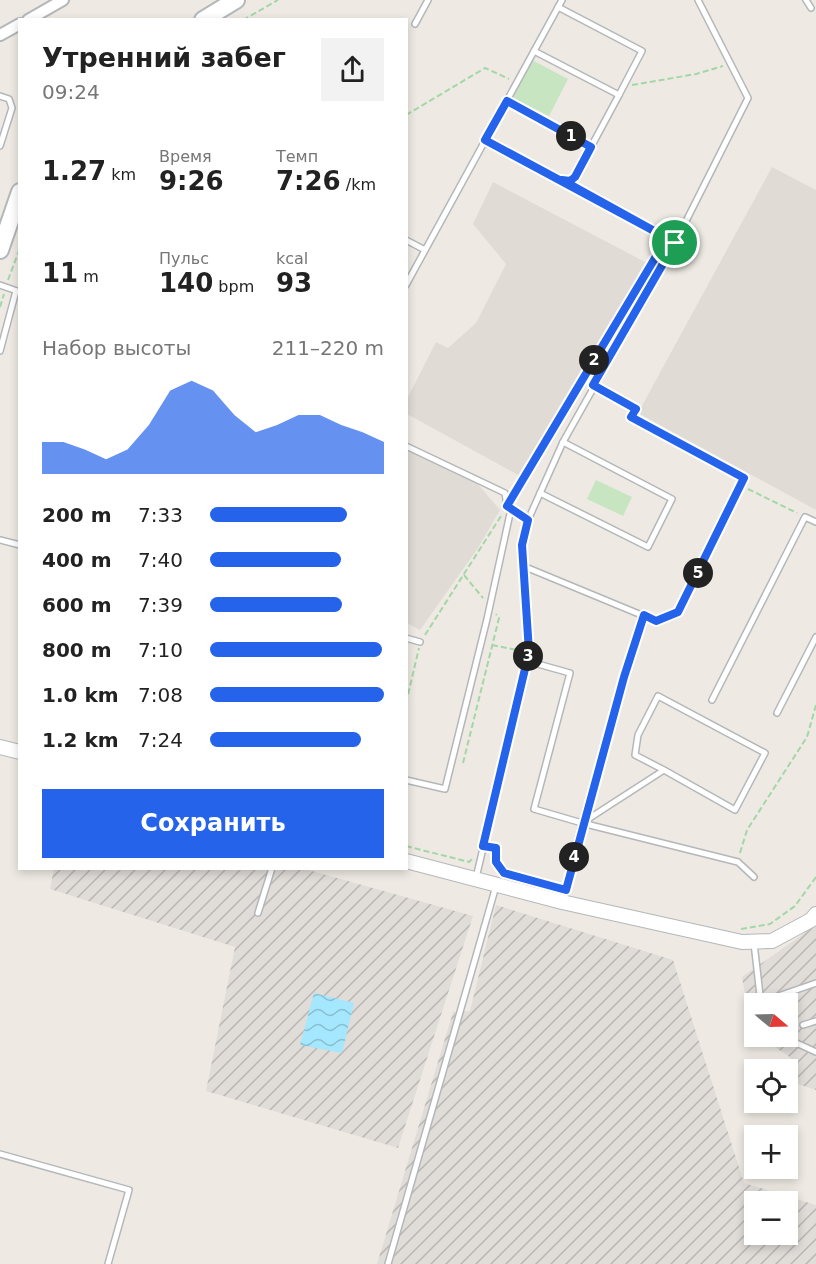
<!DOCTYPE html>
<html lang="ru">
<head>
<meta charset="utf-8">
<style>
  body { margin:0; font-family:"DejaVu Sans",sans-serif; background:#f2f2f2; color:#222; height:100vh; display:flex; flex-direction:column; font-size:22px; white-space:nowrap }
  * { box-sizing:border-box; margin:0 }
  p { font-size:20px; color:#767676 }
  .icon { flex:none; width:33px; height:33px; fill:none; stroke:currentColor; stroke-width:2; stroke-linecap:round; stroke-linejoin:round }
  .map { position:relative; flex:1; overflow:hidden }
  .side { position:absolute; left:18px; top:18px; width:390px; height:852px; display:flex; flex-direction:column; background:#fff; border-radius:0px; box-shadow:0 3px 9px #0003 }
  .side>* { flex:none }
  .needle { width:39px; rotate:109deg }
  .controls { position:absolute; left:744px; top:993px; display:grid; gap:12px }
  .controls a { display:grid; place-items:center; width:54px; height:54px; border-radius:0px; background:#fff; box-shadow:0 3px 9px #0003; font-size:30px }
  .pin { position:absolute; display:grid; place-items:center; width:51px; height:51px; color:#fff; margin:-26px; border:3px solid #fff; border-radius:50%; box-shadow:0 2px 6px #0007 }
  .km { position:absolute; width:30px; height:30px; margin:-15px; border-radius:50%; background:#222; color:#fff; font-size:16px; line-height:30px; text-align:center }
  .round { display:grid; place-items:center; flex:none; width:63px; height:63px; border-radius:0px; background:#f2f2f2 }
  .head { display:flex; align-items:center; justify-content:space-between; height:102px; padding:0 24px }
  h1 { font-size:27px; font-weight:800; line-height:45px }
  .stats { display:grid; grid-template-columns:repeat(3,1fr); gap:9px; height:102px; padding:6px 24px }
  .stats div { display:grid; align-content:center }
  .stats b { font-size:26px; font-weight:800 }
  .stats small { font-size:16px; font-weight:400 }
  .stats p { font-size:16px }
  .chart { height:168px; padding:12px 24px }
  .chart p { display:flex; justify-content:space-between }
  .chart svg { width:100%; height:108px; margin-top:6px; fill:#2563eb; opacity:.7 }
  .primary-button { display:flex; gap:12px; margin-top:auto; padding:12px 24px }
  .primary-button a { flex:1; height:69px; border-radius:0px; background:#2563eb; color:#fff; font-size:24px; font-weight:800; line-height:69px; text-align:center }
  ul { padding:0 24px; list-style:none; font-size:20px }
  li { display:grid; grid-template-columns:96px 72px 1fr; align-items:center; height:45px }
  li i { height:15px; border-radius:8px; background:#2563eb }
  .map>svg:first-child { display:block }
  .industrial { fill:url(#industrial-furrows); fill-rule:evenodd }
  .education { fill:#e1dbd5 }
  .green { fill:#c7e5c0 }
  .water { fill:url(#water-waves) }
  .lines { fill:none; stroke-linecap:round; stroke-linejoin:round }
  .service-casing { stroke:#b4b7ba; stroke-width:8 }
  .minor-casing { stroke:#b4b7ba; stroke-width:14 }
  .tertiary-casing { stroke:#b4b7ba; stroke-width:16 }
  .secondary-casing { stroke:#b3b8bb; stroke-width:20 }
  .path { stroke:#a3d7a7; stroke-width:2; stroke-dasharray:6 3; stroke-linecap:butt }
  .service { stroke:#fff; stroke-width:5 }
  .minor { stroke:#fff; stroke-width:10 }
  .tertiary { stroke:#fff; stroke-width:14 }
  .secondary { stroke:#fff; stroke-width:16 }
  .route-casing { stroke:#fff; stroke-width:12 }
  .route { stroke:#2563eb; stroke-width:8 }
</style>
</head>
<body>
<div class="map">
<svg width="816" height="1264" viewBox="0 0 816 1264">
  <defs>
    <pattern id="industrial-furrows" width="10" height="10" patternUnits="userSpaceOnUse" patternTransform="scale(1.5)"><rect width="10" height="10" fill="#e0dcd8"/><path d="M-1 1l2-2M0 10L10 0M9 11l2-2" fill="none" stroke="#b9b6b3"/></pattern>
    <pattern id="water-waves" width="16" height="10" patternUnits="userSpaceOnUse" patternTransform="scale(1.5)"><rect width="16" height="10" fill="#a4e7fe"/><path d="M0 5q4-4 8 0t8 0" fill="none" stroke="#89bfd1"/></pattern>
  </defs>
  <rect width="100%" height="100%" fill="#eeeae3"/>
  <!-- industrial -->
  <g class="industrial">
    <polygon points="54,869 305,869 473,916 398,1148 206,1091 235,947 50,889"/>
    <path d="M496,905L673,960L744,1183L816,1205V1264H377L453,1012L470,1011ZM754,1202H788V1234H754Z"/>
    <polygon points="816,925 816,1090 788,1081 791,1058 760,1037 788,1036 788,1004 754,1004 754,1033 751,1030 742,977"/>
  </g>
  <!-- education -->
  <g class="education">
    <polygon points="772,167 816,190 816,510 638,413"/>
    <polygon points="493,182 647,263 520,476 407,414 407,399 436,342 448,348 476,323 506,264 473,224"/>
    <polygon points="406,449 475,481 500,510 478,548 420,630 407,623"/>
  </g>
  <!-- green -->
  <g class="green">
    <polygon points="532,60 568,79 549,116 513,98"/>
    <polygon points="596,480 632,497 623,516 587,499"/>
  </g>
  <!-- water -->
  <polygon class="water" points="314,993 354,1003 342,1053 300,1045"/>
  <g class="lines">
    <defs>
      <g id="service">
        <polyline points="806,0 811,8"/>
        <polyline points="415,24 428,0"/>
        <polyline points="534,51 619,95 642,51 558,7"/>
        <polyline points="0,96 9,99 12,108 0,146"/>
        <polyline points="485,140 562,180 570,181 575,177 591,147 507,101"/>
        <polyline points="591,147 619,95"/>
        <polyline points="406,240 425,250"/>
        <polyline points="0,285 20,292"/>
        <polyline points="406,285 562,0"/>
        <polyline points="0,351 16,291"/>
        <polyline points="406,446 505,493 507,506 528,520"/>
        <polyline points="540,493 648,547 672,499 563,442"/>
        <polyline points="0,540 20,545"/>
        <polyline points="523,566 656,621 678,612 744,478 631,417 636,409 593,385"/>
        <polyline points="406,638 420,642"/>
        <polyline points="527,661 570,673 534,809 582,823 664,770 735,810 765,753 658,696 638,735 635,755 664,770"/>
        <polyline points="712,700 805,517 816,522"/>
        <polyline points="777,713 816,637"/>
        <polyline points="406,780 445,789 487,619 511,509"/>
        <polyline points="582,823 738,862 754,877"/>
        <polyline points="476,878 529,652 522,545 528,520 563,442 675,243 748,98 698,0"/>
        <polyline points="563,900 582,823 624,677"/>
        <polyline points="258,913 272,868"/>
        <polyline points="754,943 761,1004"/>
        <polyline points="761,1002 816,983"/>
        <polyline points="803,1025 816,1021"/>
        <polyline points="781,1036 816,1052"/>
        <polyline points="0,1154 129,1190 108,1264"/>
        <polyline points="388,1264 496,886"/>
      </g>
      <g id="minor">
        <polyline points="28,20 63,0"/>
        <polyline points="0,35 20,24"/>
      </g>
      <g id="tertiary">
        <polyline points="0,747 20,752"/>
        <polyline points="406,861 562,902 742,942 772,941 811,920 816,914"/>
      </g>
      <g id="secondary">
        <polyline points="203,20 236,0"/>
        <polyline points="0,250 20,192"/>
      </g>
    </defs>
    <!-- service casing -->
    <use href="#service" class="service-casing"/>
    <!-- minor casing -->
    <use href="#minor" class="minor-casing"/>
    <!-- tertiary casing -->
    <use href="#tertiary" class="tertiary-casing"/>
    <!-- secondary casing -->
    <use href="#secondary" class="secondary-casing"/>
    <!-- path -->
    <g class="path">
      <polyline points="243,20 278,0"/>
      <polyline points="632,85 696,74 723,66"/>
      <polyline points="406,115 485,68 509,79"/>
      <polyline points="575,188 668,238"/>
      <polyline points="8,280 20,248"/>
      <polyline points="0,307 4,294"/>
      <polyline points="748,489 797,513"/>
      <polyline points="513,496 667,238"/>
      <polyline points="464,575 483,598"/>
      <polyline points="425,635 501,516"/>
      <polyline points="492,645 522,651"/>
      <polyline points="627,669 641,623"/>
      <polyline points="406,703 419,648"/>
      <polyline points="463,763 499,618 496,614"/>
      <polyline points="406,846 469,862 472,859"/>
      <polyline points="491,847 496,848 496,862 505,873"/>
      <polyline points="740,853 747,830 807,737 816,705"/>
      <polyline points="741,929 770,924 795,906 816,877"/>
    </g>
    <!-- service -->
    <use href="#service" class="service"/>
    <!-- minor -->
    <use href="#minor" class="minor"/>
    <!-- tertiary -->
    <use href="#tertiary" class="tertiary"/>
    <!-- secondary -->
    <use href="#secondary" class="secondary"/>
  </g>
  <g class="lines">
    <defs>
      <polyline id="route" points="675,243 667,238 485,140 507,101 591,147 575,177 570,181 562,180 667,238 507,506 528,520 522,545 529,652 483,846 496,848 496,862 504,873 566,890 624,677 644,615 656,621 678,612 744,478 631,417 636,409 593,385 675,243"/>
    </defs>
    <!-- route casing -->
    <use href="#route" class="route-casing"/>
    <!-- route -->
    <use href="#route" class="route"/>
  </g>
</svg>
<div class="controls">
<a><svg class="needle" viewBox="-14 -14 28 28"><path d="M0-13l5 13h-10z" fill="#e53935"/><path d="M0 13l5-13h-10z" fill="#767676"/></svg></a>
<a><svg class="icon" aria-label="locate" viewBox="0 0 24 24"><circle cx="12" cy="12" r="6"/><path d="M12 2v4M12 18v4M2 12h4M18 12h4"/></svg></a>
<a>+</a>
<a>−</a>
</div>
<div class="pin" style="left:675px;top:243px;background:#1e9e55"><svg class="icon" aria-label="arrive" viewBox="0 0 24 24"><path d="M6 21V4h12l-3 4 3 4H6"/></svg></div>
<b class="km" style="left:571px;top:136px">1</b>
<b class="km" style="left:594px;top:360px">2</b>
<b class="km" style="left:528px;top:656px">3</b>
<b class="km" style="left:574px;top:857px">4</b>
<b class="km" style="left:698px;top:573px">5</b>
<section class="side">
<div class="head"><div><h1>Утренний забег</h1><p>09:24</p></div><a class="round"><svg class="icon" aria-label="share" viewBox="0 0 24 24"><path d="M12 15V3M7 8l5-5 5 5M5 13v7h14v-7"/></svg></a></div>
<div class="stats">
<div><b>1.27<small> km</small></b></div>
<div><p>Время</p><b>9:26</b></div>
<div><p>Темп</p><b>7:26<small> /km</small></b></div>
</div>
<div class="stats">
<div><b>11<small> m</small></b></div>
<div><p>Пульс</p><b>140<small> bpm</small></b></div>
<div><p>kcal</p><b>93</b></div>
</div>
<div class="chart"><p><span>Набор высоты</span>211–220 m</p>
<svg viewBox="0 0 160 44" preserveAspectRatio="none"><path d="M0 44V31L10 31L20 34L30 38L40 34L50 24L60 10L70 6L80 10L90 20L100 27L110 24L120 20L130 20L140 24L150 27L160 31V44z"/></svg>
</div>
<ul>
<li><b>200 m</b>7:33<i style="width:79%"></i></li>
<li><b>400 m</b>7:40<i style="width:75%"></i></li>
<li><b>600 m</b>7:39<i style="width:76%"></i></li>
<li><b>800 m</b>7:10<i style="width:99%"></i></li>
<li><b>1.0 km</b>7:08<i style="width:100%"></i></li>
<li><b>1.2 km</b>7:24<i style="width:87%"></i></li>
</ul>
<div class="primary-button"><a>Сохранить</a></div>
</section>
</div>
</body>
</html>
